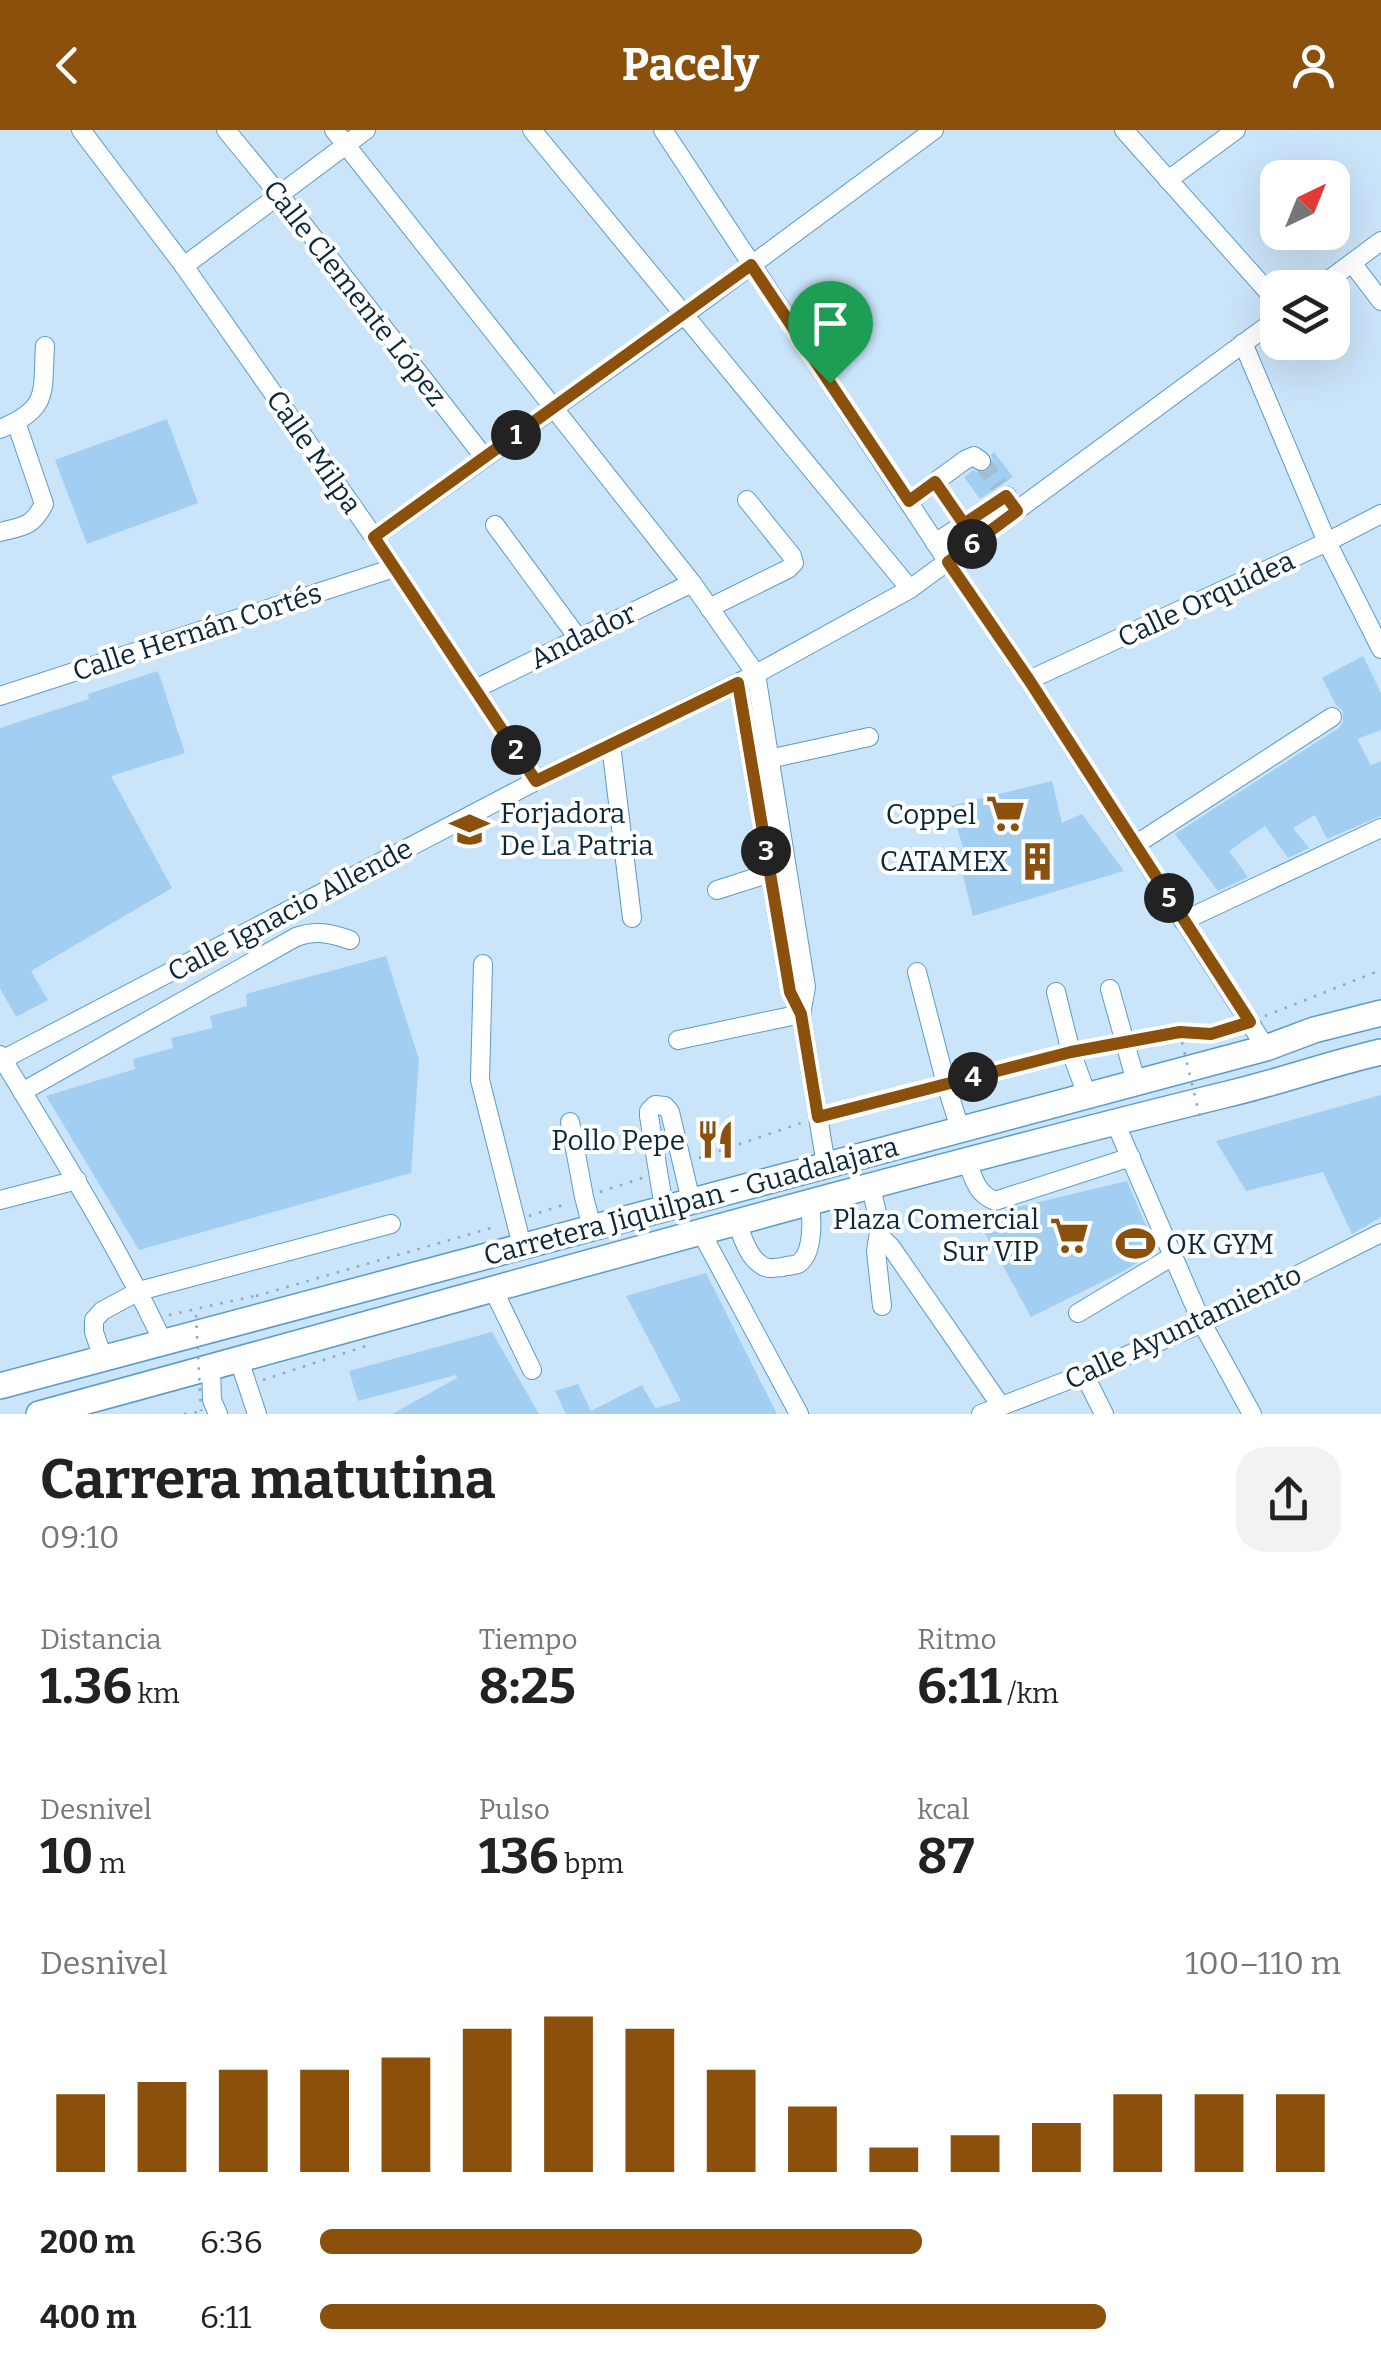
<!DOCTYPE html>
<html lang="es">
<head>
<meta charset="utf-8">
<style>
  body { margin:0; font-family:Bitter,serif; background:#f2f2f2; color:#222; height:100vh; display:flex; flex-direction:column; font-size:38px; white-space:nowrap }
  * { box-sizing:border-box; margin:0 }
  p { font-size:32px; color:#767676 }
  .icon { flex:none; width:55px; height:55px; fill:none; stroke:currentColor; stroke-width:2; stroke-linecap:round; stroke-linejoin:round }
  .map { position:relative; height:1284px; overflow:hidden }
  .drawer { display:flex; flex-direction:column; background:#fff; flex:1 }
  .drawer>* { flex:none }
  .needle { width:65px; rotate:43deg }
  .buttons { position:absolute; left:1260px; top:30px; display:grid; gap:20px }
  .buttons a { display:grid; place-items:center; width:90px; height:90px; border-radius:20px; background:#fff; box-shadow:0 10px 40px #0002; font-size:50px }
  .pin { position:absolute; display:grid; place-items:center; width:85px; height:85px; color:#fff; margin:-102px -42px; border-radius:50% 50% 50% 0; rotate:-45deg; box-shadow:0 0 10px #0007 }
  .pin .icon { rotate:45deg }
  .km { position:absolute; width:50px; height:50px; margin:-25px; border-radius:50%; background:#222; color:#fff; font-size:28px; line-height:50px; text-align:center }
  .round { display:grid; place-items:center; flex:none; width:105px; height:105px; border-radius:30px; background:#f2f2f2 }
  .headline { display:flex; align-items:center; justify-content:space-between; height:170px; padding:0 40px }
  h1 { font-size:55px; font-weight:700; line-height:75px }
  .metrics { display:grid; grid-template-columns:repeat(3,1fr); gap:15px; height:170px; padding:10px 40px }
  .metrics div { display:grid; align-content:center }
  .metrics b { font-size:50px; font-weight:700 }
  .metrics small { font-size:28px; font-weight:400 }
  .metrics p { font-size:28px }
  .chart { height:280px; padding:20px 40px }
  .chart p { display:flex; justify-content:space-between }
  .chart svg { width:100%; height:180px; margin-top:10px; stroke:#8b500b; stroke-width:6 }
  ul { padding:0 40px; list-style:none; font-size:32px }
  li { display:grid; grid-template-columns:160px 120px 1fr; align-items:center; height:75px }
  li i { height:25px; border-radius:12px; background:#8b500b }
  header { display:flex; justify-content:space-between; align-items:center; height:130px; padding:0 40px; background:#8b500b; color:#fff; font-size:45px; font-weight:700 }
  .map>svg:first-child { display:block }
  .building { fill:#a2cff1 }
  .lines { fill:none; stroke-linecap:round; stroke-linejoin:round }
  .minor-tunnel { stroke:#a4bed3; stroke-width:18; stroke-dasharray:18 9; stroke-linecap:butt }
  .minor-casing { stroke:#599ccc; stroke-width:20 }
  .highway-casing { stroke:#599ccc; stroke-width:28 }
  .path { stroke:#8ca7bb; stroke-width:2.5; stroke-dasharray:2.5 8; stroke-linecap:butt }
  .minor { stroke:#fff; stroke-width:18 }
  .highway { stroke:#fff; stroke-width:25 }
  .path-bridge { stroke:#8ca7bb; stroke-width:2.5; stroke-dasharray:2.5 8; stroke-linecap:butt }
  .route-casing { stroke:#fff; stroke-width:20 }
  .route { stroke:#8b500b; stroke-width:12 }
  .labels { text-anchor:middle; dominant-baseline:central; stroke-width:8; stroke-linejoin:round; paint-order:stroke }
  .street-label { font-size:28px; fill:#0b283b; stroke:#fff }
  .poi-label { font-size:28px; fill:#0b283b; stroke:#fff; text-anchor:end }
</style>
</head>
<body>
<header><svg class="icon" aria-label="back" viewBox="0 0 24 24"><path d="M15 5l-7 7 7 7"/></svg>Pacely<svg class="icon" aria-label="person" viewBox="0 0 24 24"><circle cx="12" cy="8" r="4"/><path d="M4 21q1-7 8-7t8 7"/></svg></header>
<div class="map">
<svg width="1381" height="1284" viewBox="0 0 1381 1284">
  <rect width="100%" height="100%" fill="#cae4f9"/>
  <!-- building -->
  <g class="building">
    <polygon points="167,289 198,373 87,414 55,330"/>
    <polygon points="994,322 1013,347 980,369 964,347 973,340 979,343 987,342 993,333 991,324"/>
    <polygon points="1363,526 1381,563 1381,600 1357,609 1371,635 1381,631 1381,686 1327,709 1315,685 1293,698 1309,718 1288,728 1265,696 1229,721 1248,747 1218,761 1175,704 1340,597 1343,592 1343,581 1336,575 1322,548"/>
    <polygon points="158,541 185,623 111,646 172,758 31,841 48,870 16,887 0,858 0,598 89,569 88,564"/>
    <polygon points="1052,651 1062,693 1082,684 1124,741 973,786 957,721 964,720 950,676"/>
    <polygon points="386,826 419,930 411,1043 139,1120 46,966 135,939 133,929 173,918 171,908 213,898 210,886 247,876 246,864"/>
    <polygon points="1381,965 1381,1087 1352,1104 1323,1042 1246,1061 1216,1011"/>
    <polygon points="1127,1051 1157,1121 1122,1142 1031,1187 976,1087"/>
    <polygon points="706,1143 777,1284 566,1284 555,1261 578,1254 591,1281 642,1255 655,1278 681,1271 626,1166"/>
    <polygon points="492,1202 539,1284 392,1284 457,1248 456,1245 358,1271 349,1241"/>
  </g>
  <g class="lines">
    <!-- minor-tunnel -->
    <polyline class="minor-tunnel" points="981,331 999,356"/>
    <defs>
      <g id="minor">
        <polyline points="81,0 184,136 374,407 536,651"/>
        <polyline points="226,0 295,84 484,327"/>
        <polyline points="334,0 692,453 756,544 806,857 801,884"/>
        <polyline points="532,0 910,459"/>
        <polyline points="663,0 948,432 1029,550 1266,918"/>
        <polyline points="1124,0 1278,173"/>
        <polyline points="1168,50 1236,0"/>
        <polyline points="1352,133 1381,171"/>
        <polyline points="184,136 366,0"/>
        <polyline points="1318,158 1381,111"/>
        <polyline points="1243,213 1327,412 1381,519"/>
        <path d="M0,299C50,278 42,264 45,216"/>
        <polyline points="935,352 969,401"/>
        <polyline points="909,371 965,330 974,326 981,331"/>
        <polyline points="495,395 578,508"/>
        <path d="M0,402C24,396 32,397 44,374L16,292"/>
        <polyline points="374,407 684,185 934,0"/>
        <polyline points="935,413 1007,366"/>
        <polyline points="709,478 788,439 794,433 792,426 747,370"/>
        <polyline points="1029,550 1327,412 1381,384"/>
        <polyline points="738,553 790,862 801,884 826,1035"/>
        <polyline points="475,559 692,453"/>
        <polyline points="0,566 394,438"/>
        <polyline points="611,615 632,788"/>
        <polyline points="769,629 869,607"/>
        <polyline points="1135,715 1332,587"/>
        <polyline points="717,760 770,743"/>
        <polyline points="1183,791 1381,698"/>
        <polyline points="483,834 480,950 522,1116"/>
        <polyline points="917,842 946,954 960,999"/>
        <polyline points="1110,859 1136,952"/>
        <polyline points="1056,862 1071,922 1087,965"/>
        <polyline points="678,910 801,884"/>
        <path d="M0,925C57,1019 116,1112 163,1212"/>
        <polyline points="0,931 536,651 756,544 910,459 1278,188"/>
        <path d="M22,962L296,807C316,800 330,803 350,810"/>
        <polyline points="570,992 584,1067 592,1097"/>
        <polyline points="1115,992 1202,1193 1252,1284"/>
        <path d="M967,1031C974,1049 976,1063 995,1071L1131,1027"/>
        <polyline points="871,1057 880,1096 876,1121 882,1176"/>
        <polyline points="0,1070 77,1050"/>
        <polyline points="664,1078 649,986 649,981 655,975 665,976 670,982 691,1071"/>
        <path d="M737,1093C742,1106 748,1126 760,1134C767,1140 774,1138 783,1137C785,1136 796,1135 798,1134C814,1124 812,1089 810,1073"/>
        <polyline points="701,1102 799,1284"/>
        <polyline points="880,1106 891,1117 1001,1276"/>
        <polyline points="493,1159 532,1240"/>
        <polyline points="1078,1183 1173,1126"/>
        <polyline points="103,1228 94,1202 94,1190 102,1181 139,1161 391,1094"/>
        <polyline points="239,1230 257,1284"/>
        <polyline points="211,1238 212,1270 218,1284"/>
        <polyline points="1084,1244 1104,1284"/>
        <polyline points="981,1284 1084,1244 1202,1193 1381,1103"/>
      </g>
      <g id="highway">
        <polyline points="0,1256 1266,918 1314,900 1381,883"/>
        <path d="M39,1284C435,1177 829,1062 1228,964C1279,952 1329,934 1381,922"/>
      </g>
    </defs>
    <!-- minor casing -->
    <use href="#minor" class="minor-casing"/>
    <!-- highway casing -->
    <use href="#highway" class="highway-casing"/>
    <!-- path -->
    <g class="path">
      <polyline points="1265,886 1381,840"/>
      <polyline points="1213,904 1233,897"/>
      <polyline points="1143,908 1180,902 1211,904"/>
      <polyline points="1182,912 1205,906"/>
      <polyline points="1089,918 1111,914"/>
      <polyline points="963,950 1057,925"/>
      <polyline points="832,983 931,958"/>
      <polyline points="699,1028 801,993"/>
      <polyline points="600,1062 645,1047"/>
      <polyline points="529,1086 569,1073"/>
      <polyline points="256,1166 498,1096"/>
      <polyline points="169,1185 254,1166"/>
      <polyline points="263,1250 369,1215"/>
      <polyline points="184,1284 198,1282"/>
    </g>
    <!-- minor -->
    <use href="#minor" class="minor"/>
    <!-- highway -->
    <use href="#highway" class="highway"/>
    <!-- path-bridge -->
    <g class="path-bridge">
      <polyline points="1182,912 1201,992"/>
      <polyline points="196,1185 201,1281"/>
    </g>
  </g>
  <g class="lines">
    <defs>
      <polygon id="route" points="751,135 909,371 935,352 964,394 1006,366 1017,381 948,432 1029,550 1250,892 1211,904 1180,902 1071,922 818,987 801,884 790,862 738,553 536,651 374,407"/>
    </defs>
    <!-- route casing -->
    <use href="#route" class="route-casing"/>
    <!-- route -->
    <use href="#route" class="route"/>
  </g>
  <!-- icons -->
  <defs>
    <symbol id="supermarket-bare" viewBox="-9 -9 18 18"><path d="M-6-5.5h2.5l.6 2H6L4.5 2H-2.5L-4.4-4H-6ZM-1.5 3.2a1.3 1.3 0 1 0 .1 0ZM3 3.2a1.3 1.3 0 1 0 .1 0Z" fill="#8b500b" stroke="#fff" stroke-width="2.5" paint-order="stroke"/></symbol>
    <symbol id="school-bare" viewBox="-9 -9 18 18"><path d="M0-5L7-2L0 1L-7-2ZM-4 1L0 2.5L4 1V4Q0 6-4 4Z" fill="#8b500b" stroke="#fff" stroke-width="2.5" paint-order="stroke"/></symbol>
    <symbol id="building-bare" viewBox="-9 -9 18 18"><path d="M-4-6H4V6H1V3H-1V6H-4ZM-2.5-4.3h1.7v1.8h-1.7ZM.8-4.3h1.7v1.8H.8ZM-2.5-1h1.7V.8h-1.7ZM.8-1h1.7V.8H.8Z" fill="#8b500b" stroke="#fff" stroke-width="2.5" paint-order="stroke"/></symbol>
    <symbol id="restaurant-bare" viewBox="-9 -9 18 18"><path d="M-5-6h1v4h1v-4h1v4h1v-4h1v5L-1.5 .5V6h-2V.5L-5-1ZM5-6V6H3V1.5H1.5Q1.5-4 5-6Z" fill="#8b500b" stroke="#fff" stroke-width="2.5" paint-order="stroke"/></symbol>
    <symbol id="stadium-bare" viewBox="-9 -9 18 18"><path d="M0-5a6.5 5 0 1 0 0 10a6.5 5 0 1 0 0-10ZM-3.5-1.8h7v3.6h-7Z" fill="#8b500b" stroke="#fff" stroke-width="2.5" paint-order="stroke"/></symbol>
  </defs>
  <g fill-rule="evenodd">
    <use href="#supermarket-bare" x="978" y="656" width="55" height="55"/>
    <use href="#school-bare" x="442" y="672" width="55" height="55"/>
    <use href="#building-bare" x="1010" y="704" width="55" height="55"/>
    <use href="#restaurant-bare" x="688" y="982" width="55" height="55"/>
    <use href="#supermarket-bare" x="1042" y="1078" width="55" height="55"/>
    <use href="#stadium-bare" x="1108" y="1086" width="55" height="55"/>
  </g>
  <g class="labels">
    <!-- street labels -->
    <g class="street-label">
      <text transform="translate(355 163) rotate(52)">Calle Clemente López</text>
      <text transform="translate(314 322) rotate(55)">Calle Milpa</text>
      <text transform="translate(1206 469) rotate(-25)">Calle Orquídea</text>
      <text transform="translate(197 502) rotate(-18)">Calle Hernán Cortés</text>
      <text transform="translate(583 506) rotate(-26)">Andador</text>
      <text transform="translate(290 780) rotate(-28)">Calle Ignacio Allende</text>
      <text transform="translate(691 1071) rotate(-15)">Carretera Jiquilpan - Guadalajara</text>
      <text transform="translate(1183 1197) rotate(-25)">Calle Ayuntamiento</text>
    </g>
    <!-- poi labels -->
    <g class="poi-label">
      <text x="500" y="683" text-anchor="start">Forjadora<tspan x="500" dy="32">De La Patria</tspan></text>
      <text x="976" y="684">Coppel</text>
      <text x="1008" y="731">CATAMEX</text>
      <text x="685" y="1010">Pollo Pepe</text>
      <text x="1039" y="1089">Plaza Comercial<tspan x="1039" dy="32">Sur VIP</tspan></text>
      <text x="1166" y="1114" text-anchor="start">OK GYM</text>
    </g>
  </g>
</svg>
<div class="buttons">
<a><svg class="needle" viewBox="-14 -14 28 28"><path d="M0-13l5 13h-10z" fill="#e53935"/><path d="M0 13l5-13h-10z" fill="#767676"/></svg></a>
<a><svg class="icon" aria-label="layers" viewBox="0 0 24 24"><path d="M12 4l9 5-9 5-9-5zM3 14l9 5 9-5"/></svg></a>
</div>
<div class="pin" style="left:830px;top:253px;background:#1e9e55"><svg class="icon" aria-label="arrive" viewBox="0 0 24 24"><path d="M6 21V4h12l-3 4 3 4H6"/></svg></div>
<b class="km" style="left:516px;top:305px">1</b>
<b class="km" style="left:516px;top:620px">2</b>
<b class="km" style="left:766px;top:721px">3</b>
<b class="km" style="left:973px;top:947px">4</b>
<b class="km" style="left:1169px;top:768px">5</b>
<b class="km" style="left:972px;top:414px">6</b>
</div>
<section class="drawer">
<div class="headline"><div><h1>Carrera matutina</h1><p>09:10</p></div><a class="round"><svg class="icon" aria-label="share" viewBox="0 0 24 24"><path d="M12 15V3M7 8l5-5 5 5M5 13v7h14v-7"/></svg></a></div>
<div class="metrics">
<div><p>Distancia</p><b>1.36<small> km</small></b></div>
<div><p>Tiempo</p><b>8:25</b></div>
<div><p>Ritmo</p><b>6:11<small> /km</small></b></div>
</div>
<div class="metrics">
<div><p>Desnivel</p><b>10<small> m</small></b></div>
<div><p>Pulso</p><b>136<small> bpm</small></b></div>
<div><p>kcal</p><b>87</b></div>
</div>
<div class="chart"><p><span>Desnivel</span>100–110 m</p>
<svg viewBox="0 0 160 44" preserveAspectRatio="none"><path d="M5 44V25M15 44V22M25 44V19M35 44V19M45 44V16M55 44V9M65 44V6M75 44V9M85 44V19M95 44V28M105 44V38M115 44V35M125 44V32M135 44V25M145 44V25M155 44V25"/></svg>
</div>
<ul>
<li><b>200 m</b>6:36<i style="width:59%"></i></li>
<li><b>400 m</b>6:11<i style="width:77%"></i></li>
</ul>
</section>
</body>
</html>
